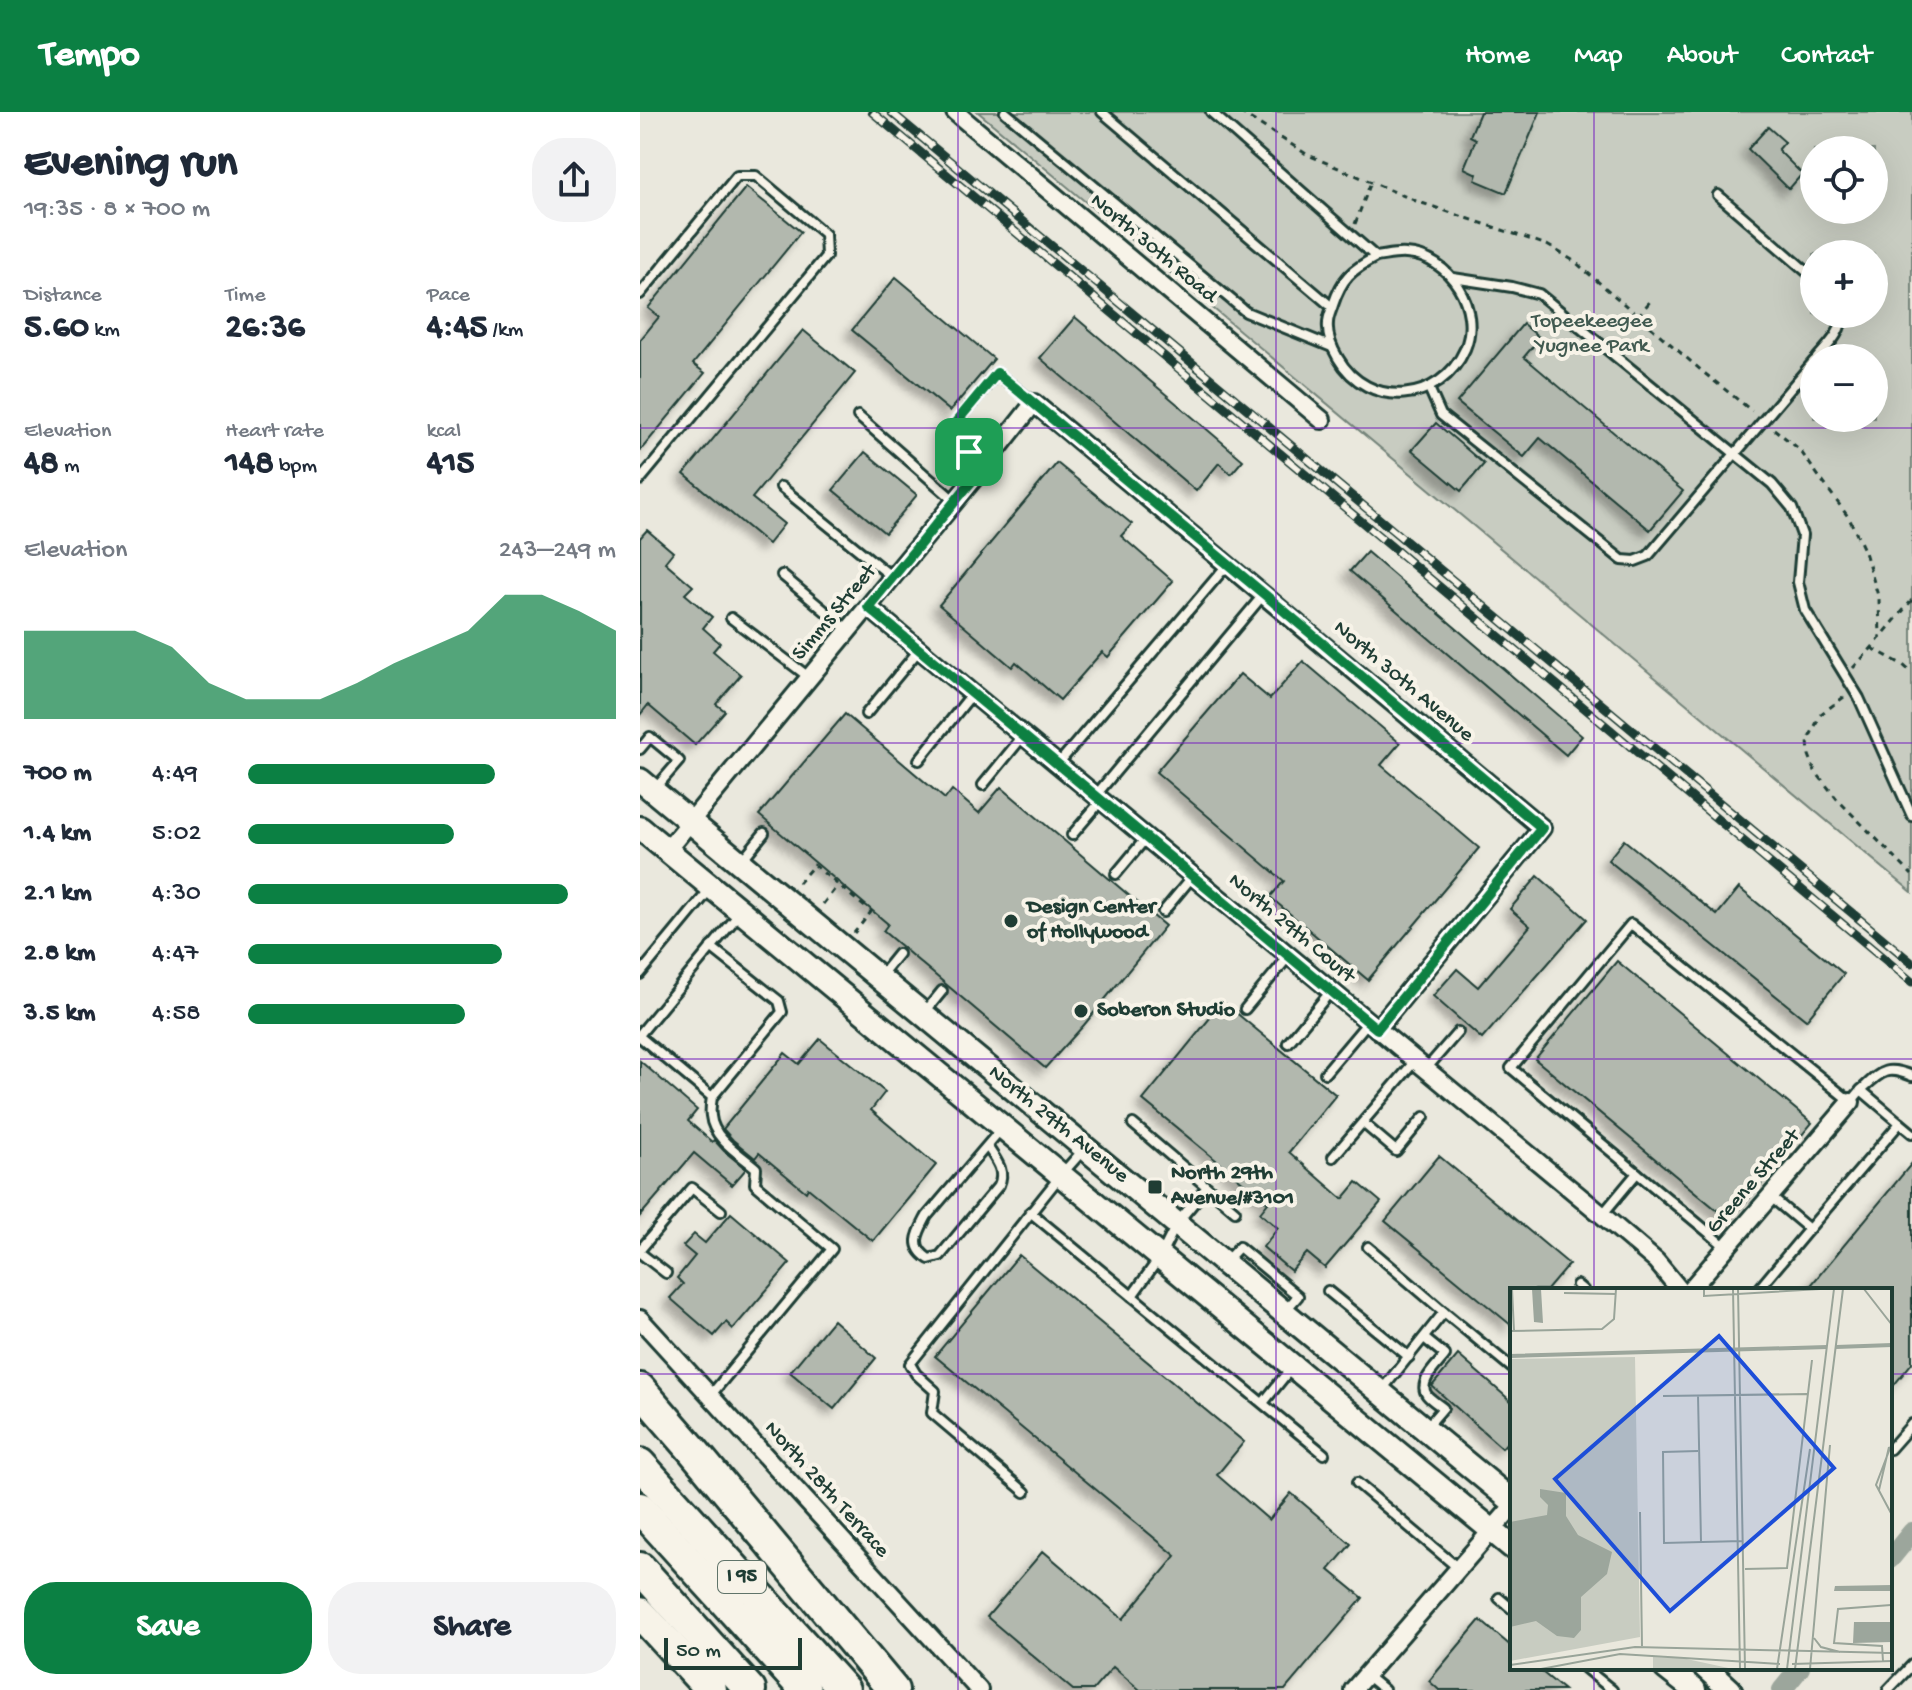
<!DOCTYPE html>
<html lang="en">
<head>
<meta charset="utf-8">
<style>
  body { margin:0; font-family:"Gochi Hand",sans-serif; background:#f2f2f3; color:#1f2937; height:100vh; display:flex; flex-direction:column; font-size:30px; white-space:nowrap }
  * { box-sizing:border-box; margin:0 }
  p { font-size:26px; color:#747a83 }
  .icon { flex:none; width:44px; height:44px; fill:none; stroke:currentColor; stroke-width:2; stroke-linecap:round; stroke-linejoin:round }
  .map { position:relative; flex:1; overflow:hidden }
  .sheet { display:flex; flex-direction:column; background:#fff; width:640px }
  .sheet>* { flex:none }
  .buttons { position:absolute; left:1160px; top:24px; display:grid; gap:16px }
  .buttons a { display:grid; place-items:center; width:88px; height:88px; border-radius:50%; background:#fff; box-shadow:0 8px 32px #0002; font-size:40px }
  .scale { position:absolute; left:24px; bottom:20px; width:138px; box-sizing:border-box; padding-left:8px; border:4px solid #1f3d34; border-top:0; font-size:22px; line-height:28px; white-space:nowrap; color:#1f3d34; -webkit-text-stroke:6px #f7f3e8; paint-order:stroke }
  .pin { position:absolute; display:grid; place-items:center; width:68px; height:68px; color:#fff; margin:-34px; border-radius:16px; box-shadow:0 4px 12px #0006 }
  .round { display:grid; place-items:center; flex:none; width:84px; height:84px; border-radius:32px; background:#f2f2f3 }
  .overview { display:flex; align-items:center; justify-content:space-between; height:136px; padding:0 24px }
  h1 { font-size:44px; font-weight:700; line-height:60px }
  .stats { display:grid; grid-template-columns:repeat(3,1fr); gap:12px; height:136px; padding:8px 24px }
  .stats div { display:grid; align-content:center }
  .stats b { font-size:34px; font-weight:700 }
  .stats small { font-size:22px; font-weight:400 }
  .stats p { font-size:22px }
  .chart { height:224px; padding:16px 24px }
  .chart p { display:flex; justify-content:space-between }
  .chart svg { width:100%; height:144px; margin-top:8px; fill:#0b8043; opacity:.7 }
  .cta { display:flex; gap:16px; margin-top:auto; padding:16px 24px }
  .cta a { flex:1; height:92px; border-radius:32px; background:#0b8043; color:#fff; font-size:32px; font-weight:700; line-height:92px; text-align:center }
  .cta a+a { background:#f2f2f3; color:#1f2937 }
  ul { padding:0 24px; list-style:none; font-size:26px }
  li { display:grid; grid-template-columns:128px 96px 1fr; align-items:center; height:60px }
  li i { height:20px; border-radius:10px; background:#0b8043 }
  header { display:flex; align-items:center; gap:48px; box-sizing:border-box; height:112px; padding:0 40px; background:#0b8043; color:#fff }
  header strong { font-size:38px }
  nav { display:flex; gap:44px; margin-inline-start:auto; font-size:28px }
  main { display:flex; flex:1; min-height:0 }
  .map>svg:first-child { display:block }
  .green { fill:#c8ccc1; stroke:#74847a; stroke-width:2; fill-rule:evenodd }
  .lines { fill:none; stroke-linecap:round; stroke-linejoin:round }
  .canal { stroke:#9ca69c; stroke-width:20 }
  .building { fill:#b2b8ae; stroke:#1f3d34; stroke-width:2; filter:url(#shadow) }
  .lane-casing { stroke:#1f3d34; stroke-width:14 }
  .street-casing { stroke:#1f3d34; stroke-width:22 }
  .secondary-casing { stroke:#1f3d34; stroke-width:28 }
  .highway-casing { stroke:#1f3d34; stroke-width:36 }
  .path { stroke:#1f3d34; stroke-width:3; stroke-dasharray:6 6; stroke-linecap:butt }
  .lane { stroke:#f7f3e8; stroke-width:8 }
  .street { stroke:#f7f3e8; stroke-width:16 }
  .secondary { stroke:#f7f3e8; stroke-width:22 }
  .highway { stroke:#f7f3e8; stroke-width:30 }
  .rail-casing { stroke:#1f3d34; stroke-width:9 }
  .rail { stroke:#f7f3e8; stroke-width:6; stroke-dasharray:18; stroke-linecap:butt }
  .route-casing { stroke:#fff; stroke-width:16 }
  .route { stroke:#0b8043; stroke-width:10 }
  .grid { fill:none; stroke:#7b2cbf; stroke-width:2; stroke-opacity:0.55 }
  .poi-dot { fill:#1f3d34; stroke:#f7f3e8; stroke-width:3 }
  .labels { text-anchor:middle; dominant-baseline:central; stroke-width:8; stroke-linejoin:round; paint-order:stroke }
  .shield { fill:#f7f3e8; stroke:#60746a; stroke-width:2 }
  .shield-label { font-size:20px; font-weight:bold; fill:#1f3d34 }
  .street-label { font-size:22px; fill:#1f3d34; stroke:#f7f3e8 }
  .park-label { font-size:22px; fill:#415a50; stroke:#f7f3e8 }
  .poi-label { font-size:22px; font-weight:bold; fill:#1f3d34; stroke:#f7f3e8; text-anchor:start }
  .inset-river { fill:none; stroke:#9ca69c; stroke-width:4 }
  .inset-road { fill:none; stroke:#99a499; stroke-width:2 }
  .view { fill:#1d4ed8; fill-opacity:0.15; stroke:#1d4ed8; stroke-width:4 }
  .inset-edge { fill:none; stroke:#1f3d34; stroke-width:4 }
</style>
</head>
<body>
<header>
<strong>Tempo</strong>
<nav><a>Home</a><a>Map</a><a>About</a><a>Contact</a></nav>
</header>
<main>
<section class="sheet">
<div class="overview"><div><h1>Evening run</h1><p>19:35 · 8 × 700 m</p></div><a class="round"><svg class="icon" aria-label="share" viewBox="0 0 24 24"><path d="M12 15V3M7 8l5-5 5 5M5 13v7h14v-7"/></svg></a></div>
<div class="stats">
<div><p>Distance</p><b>5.60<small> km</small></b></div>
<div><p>Time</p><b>26:36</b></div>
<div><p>Pace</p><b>4:45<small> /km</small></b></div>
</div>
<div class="stats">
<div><p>Elevation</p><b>48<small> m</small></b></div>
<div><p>Heart rate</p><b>148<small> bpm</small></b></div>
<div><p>kcal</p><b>415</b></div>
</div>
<div class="chart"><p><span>Elevation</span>243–249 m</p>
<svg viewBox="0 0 160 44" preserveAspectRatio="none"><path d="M0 44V17L10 17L20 17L30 17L40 22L50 33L60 38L70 38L80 38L90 33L100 27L110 22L120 17L130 6L140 6L150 11L160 17V44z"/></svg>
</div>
<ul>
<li><b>700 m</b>4:49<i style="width:67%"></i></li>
<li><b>1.4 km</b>5:02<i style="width:56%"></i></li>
<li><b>2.1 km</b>4:30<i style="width:87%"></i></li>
<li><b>2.8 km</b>4:47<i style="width:69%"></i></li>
<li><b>3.5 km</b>4:58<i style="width:59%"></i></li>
</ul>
<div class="cta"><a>Save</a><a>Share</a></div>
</section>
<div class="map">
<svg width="1272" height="1578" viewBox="0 0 1272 1578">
  <defs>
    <filter id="shadow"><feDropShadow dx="-7" dy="7" stdDeviation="4" flood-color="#0004"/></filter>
  </defs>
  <rect width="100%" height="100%" fill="#eae8dd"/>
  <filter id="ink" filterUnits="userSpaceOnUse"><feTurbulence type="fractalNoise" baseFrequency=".0125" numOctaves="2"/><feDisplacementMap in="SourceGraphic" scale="16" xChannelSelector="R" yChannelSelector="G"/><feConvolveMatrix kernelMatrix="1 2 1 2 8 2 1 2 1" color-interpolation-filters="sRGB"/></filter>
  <g filter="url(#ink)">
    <!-- green -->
    <path class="green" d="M338,0H1272V780ZM1174,38H1234V98H1174ZM1174,142H1234V202H1174ZM1174,246H1234V306H1174Z"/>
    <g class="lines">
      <!-- canal -->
      <g class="canal">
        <polyline points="1250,1447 1272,1420"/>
        <polyline points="1142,1578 1160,1556"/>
      </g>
    </g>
    <!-- building -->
    <g class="building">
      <polygon points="840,0 900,0 866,81 835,68 837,62 824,56 836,27 830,24"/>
      <polygon points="1128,15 1145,30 1138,38 1162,62 1149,77 1108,37"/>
      <polygon points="106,75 161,120 53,252 65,261 0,339 0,228 19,205 8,196"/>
      <polygon points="256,165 354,247 310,299 212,218"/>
      <polygon points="435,205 603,348 591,362 579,351 556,379 400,246"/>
      <polygon points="883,212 900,226 884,245 1043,379 1010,418 900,326 884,345 817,290"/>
      <polygon points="163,218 215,261 112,386 144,412 128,432 44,362"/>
      <polygon points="796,311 844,352 821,379 772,338"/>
      <polygon points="225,340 277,383 245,421 193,378"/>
      <polygon points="417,351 492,412 481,424 533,469 468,545 462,540 420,588 376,550 372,555 299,493"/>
      <polygon points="7,418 33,440 25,450 53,474 45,482 72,505 63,516 80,531 73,539 101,563 76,592 85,599 55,633 8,593 0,603 0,426"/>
      <polygon points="727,440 942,624 926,643 710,459"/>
      <polygon points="663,549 760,631 741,653 839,736 728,868 630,785 644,769 516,660 600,562 630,587"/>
      <polygon points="205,602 305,687 312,678 339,701 361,675 525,814 444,913 405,956 243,819 248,812 119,703"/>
      <polygon points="984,728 1077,803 1099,776 1204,862 1166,908 968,748"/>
      <polygon points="898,764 947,807 842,927 793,884 817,857 838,875 890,814 870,797"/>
      <polygon points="977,849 1172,1011 1090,1109 895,947"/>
      <polygon points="583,890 696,983 649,1040 703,1087 717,1070 741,1090 685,1156 667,1141 651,1159 623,1135 638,1116 620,1101 628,1091 503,988"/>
      <polygon points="180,927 245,980 231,998 296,1053 233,1129 168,1076 166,1080 119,1041 115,1046 93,1028 83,1017 145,941 159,952"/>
      <polygon points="0,949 57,998 48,1009 72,1030 74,1028 84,1039 106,1057 92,1073 54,1041 0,1104"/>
      <polygon points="799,1044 929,1152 907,1178 872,1178 872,1214 745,1109"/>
      <polygon points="1272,1051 1272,1251 1250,1278 1250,1178 1167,1178"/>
      <polygon points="91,1101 150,1151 93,1217 86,1210 74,1224 30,1186 43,1172 37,1166 55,1144 43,1134 54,1122 65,1131"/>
      <polygon points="379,1143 604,1330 577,1363 629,1408 651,1381 711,1432 689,1458 723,1486 645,1578 500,1578 473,1555 453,1578 433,1578 347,1505 403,1439 483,1507 536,1444 295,1244"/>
      <polygon points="193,1208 236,1246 194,1297 150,1260"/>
      <polygon points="818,1243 872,1290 872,1325 862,1336 792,1274"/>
      <polygon points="840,1508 872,1535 872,1556 897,1556 924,1578 799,1578 789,1569"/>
    </g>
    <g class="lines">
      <defs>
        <g id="lane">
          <polyline points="365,0 606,200 692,235"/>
          <polyline points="462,0 692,195"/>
          <path d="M571,0L736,145C745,144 756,141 766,142C810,144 842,197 825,237C801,292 728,298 698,246C692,236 687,223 688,211C688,205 691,199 693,193C702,166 711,158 736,145"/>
          <polyline points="1078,83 1174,166"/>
          <polyline points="813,166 872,175 899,182 1132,372 1152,396 1162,423 1158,470 1165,498 1219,586 1272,704"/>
          <polyline points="0,182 97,64 116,64 185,122 186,144 0,368"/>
          <path d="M1177,246C1189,232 1202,221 1202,202"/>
          <polyline points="789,276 801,303 982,448 995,449 1008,444 1174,249"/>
          <polyline points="218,304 315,389"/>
          <polyline points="344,353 307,321 357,261 394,291"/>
          <polyline points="141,375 252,465"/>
          <polyline points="142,463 209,519"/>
          <polyline points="91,506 170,566"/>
          <polyline points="226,602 279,538"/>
          <polyline points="0,637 10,625 39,649 14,678"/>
          <polyline points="279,648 332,582"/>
          <polyline points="418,652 588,452"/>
          <polyline points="343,673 383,624"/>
          <polyline points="456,683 624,482"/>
          <polyline points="432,723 461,689"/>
          <polyline points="102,748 124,721"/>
          <polyline points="476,762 506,726"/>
          <polyline points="523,800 552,765"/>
          <polyline points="71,835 139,889 142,900 72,985"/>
          <polyline points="0,862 71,776"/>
          <polyline points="241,863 258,842"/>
          <polyline points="605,897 649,844"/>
          <polyline points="285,900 302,879"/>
          <polyline points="0,922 99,802"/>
          <path d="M0,925L72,985C71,991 70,998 71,1004C73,1027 100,1042 116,1056L115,1072L192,1137L70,1284"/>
          <polyline points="648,931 691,879"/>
          <polyline points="786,957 818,920"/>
          <polyline points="685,961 728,910"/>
          <path d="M1221,978C1241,960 1245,953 1272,964"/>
          <polyline points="723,1011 756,1039 784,1005"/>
          <path d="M347,1034C355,1047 366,1058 359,1073L300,1144L289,1147C269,1134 278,1121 287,1104L362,1016"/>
          <polyline points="693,1045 775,949"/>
          <polyline points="567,1075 595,1099"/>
          <polyline points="1131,1085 1169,1117 1260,1011 1272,1021"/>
          <polyline points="390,1100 684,1342"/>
          <polyline points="962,1103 997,1061"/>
          <polyline points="728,1135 804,1200 741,1279"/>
          <polyline points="1086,1135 871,956 991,812 1211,990 1221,978 1260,1011"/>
          <polyline points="0,1138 52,1076 81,1099"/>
          <polyline points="0,1141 26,1161"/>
          <polyline points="585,1150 599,1135 658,1184 644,1200"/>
          <polyline points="937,1173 943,1178"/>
          <polyline points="1118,1178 1169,1117"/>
          <polyline points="688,1179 769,1245"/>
          <polyline points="492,1184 520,1145 537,1111 567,1075 493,1012"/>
          <polyline points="804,1200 872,1256"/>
          <path d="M784,1226L805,1243C798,1253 777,1270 787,1283C791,1288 798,1292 803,1296L785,1317"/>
          <polyline points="623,1291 652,1255"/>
          <polyline points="1250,1337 1272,1312"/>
          <polyline points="717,1371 818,1456"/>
          <polyline points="385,1380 292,1301 295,1279 276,1262 270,1252 421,1063 445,1036"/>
          <polyline points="859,1486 872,1497"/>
          <polyline points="945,1556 972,1578"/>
          <polyline points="726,1563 744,1578"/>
          <polyline points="1248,1578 1272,1553"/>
        </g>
        <g id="street">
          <polyline points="315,0 682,308"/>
          <polyline points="228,495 962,1103 1016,1149 1040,1178"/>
          <polyline points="27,738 345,353 394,291 902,716 737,917"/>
          <polyline points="1050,1178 1211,990"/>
          <polyline points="0,1207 339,1578"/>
          <polyline points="713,1578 872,1395"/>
        </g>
        <g id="secondary">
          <polyline points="0,668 872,1389"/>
          <polyline points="0,716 872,1435"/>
          <polyline points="1026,1556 1054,1578"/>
          <polyline points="1066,1556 1090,1578"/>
        </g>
        <g id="highway">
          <polyline points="0,1277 51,1336 253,1578"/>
          <polyline points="0,1352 204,1578"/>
          <polyline points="0,1396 165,1578"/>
          <polyline points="0,1456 110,1578"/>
          <polyline points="0,1501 71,1578"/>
        </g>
      </defs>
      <!-- lane casing -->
      <use href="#lane" class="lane-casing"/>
      <!-- street casing -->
      <use href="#street" class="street-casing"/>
      <!-- secondary casing -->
      <use href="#secondary" class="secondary-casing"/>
      <!-- highway casing -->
      <use href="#highway" class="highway-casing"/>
      <!-- path -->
      <g class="path">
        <polyline points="600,0 668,43 776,89 907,133 934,149 1063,260 1112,299"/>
        <polyline points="715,112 731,70"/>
        <polyline points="998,204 1012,187"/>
        <polyline points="1134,317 1159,337 1209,406 1225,440 1239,487 1240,527"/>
        <polyline points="1232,536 1263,553 1272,561"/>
        <polyline points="1213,556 1229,539 1272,488"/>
        <polyline points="1204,585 1181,602 1168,628 1169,643 1175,659 1197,687 1272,763"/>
        <polyline points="158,771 174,753 231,800 214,821"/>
        <polyline points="183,792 198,773"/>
      </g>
      <!-- lane -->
      <use href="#lane" class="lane"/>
      <!-- street -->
      <use href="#street" class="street"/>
      <!-- secondary -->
      <use href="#secondary" class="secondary"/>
      <!-- highway -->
      <use href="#highway" class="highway"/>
      <defs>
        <g id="rail">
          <polyline points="232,0 1272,870"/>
          <polyline points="251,0 1272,851"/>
        </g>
      </defs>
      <!-- rail casing -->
      <use href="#rail" class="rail-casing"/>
      <!-- rail -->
      <use href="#rail" class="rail"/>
    </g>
  </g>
  <g class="lines" filter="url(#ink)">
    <defs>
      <polygon id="route" points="357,261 624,482 902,716 737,917 228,495 345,353 307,321"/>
    </defs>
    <!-- route casing -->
    <use href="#route" class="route-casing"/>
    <!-- route -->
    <use href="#route" class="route"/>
  </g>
  <!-- grid -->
  <path class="grid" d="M318,0V1578M636,0V1578M954,0V1178M0,316H1272M0,631H1272M0,947H1272M0,1262H872M1250,1262H1272M954,1556V1578"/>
  <!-- markers -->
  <g class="poi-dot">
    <circle cx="371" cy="809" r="8"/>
    <circle cx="441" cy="899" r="8"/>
    <rect x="507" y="1067" width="16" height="16" rx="4"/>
  </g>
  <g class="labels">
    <!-- shield labels -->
    <rect class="shield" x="78" y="1449" width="48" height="32" rx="6"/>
    <g class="shield-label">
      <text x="102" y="1465">I 95</text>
    </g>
    <!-- street labels -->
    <g class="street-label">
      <text transform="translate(513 137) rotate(40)">North 30th Road</text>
      <text transform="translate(195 501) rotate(-50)">Simms Street</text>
      <text transform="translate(763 570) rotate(40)">North 30th Avenue</text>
      <text transform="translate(651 817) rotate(40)">North 29th Court</text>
      <text transform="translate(418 1013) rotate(39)">North 29th Avenue</text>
      <text transform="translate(1114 1070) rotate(-49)">Greene Street</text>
      <text transform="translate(186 1378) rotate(48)">North 28th Terrace</text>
    </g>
    <!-- park labels -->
    <g class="park-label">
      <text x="952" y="210">Topeekeegee<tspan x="952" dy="25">Yugnee Park</tspan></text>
    </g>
    <!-- poi labels -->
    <g class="poi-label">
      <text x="387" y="796">Design Center<tspan x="387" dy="25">of Hollywood</tspan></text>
      <text x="457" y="899">Soberon Studio</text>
      <text x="531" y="1062">North 29th<tspan x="531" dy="25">Avenue/#3101</tspan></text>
    </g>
  </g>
  <!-- overview -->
  <g transform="translate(870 1176)">
    <rect width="382" height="382" fill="#eae8dd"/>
    <path d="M125,69L130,349L0,373V71ZM143,369L172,370L223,381H143Z" fill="#c8ccc1"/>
    <path d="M22,1H31L33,35L24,34ZM30,201L56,205V228L68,247L102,264L97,286L71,309V342L64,350L47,348L26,333L0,339V234L37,227L38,217L30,209ZM382,297V303H324L325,298ZM344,334H382V354L343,355Z" fill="#9ca69c"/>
    <path class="inset-river" d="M326,59L382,57M0,68L317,59"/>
    <path class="inset-road" d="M2,1L4,43M194,1V8L310,1M223,1L230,381M228,1L235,381M354,1L382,37M54,5L106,6M0,43L92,41L104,31L106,1M188,107L191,254M153,108L297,106M382,155L366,197L382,227M188,163L153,164L154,255L232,253M369,202L379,159M130,224L132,358M235,281L277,280L302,72M304,350L311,359L330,364M373,373L372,358L324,355L328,321L381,317M282,376L382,373M0,377L125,359L382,365M31,381L110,366L270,376M267,381L300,161M277,381L324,1M285,381L333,1M300,381L320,157"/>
    <path class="view" d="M209,48L324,180L160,323L45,191Z"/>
    <rect width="382" height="382" class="inset-edge"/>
  </g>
</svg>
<div class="buttons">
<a><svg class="icon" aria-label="locate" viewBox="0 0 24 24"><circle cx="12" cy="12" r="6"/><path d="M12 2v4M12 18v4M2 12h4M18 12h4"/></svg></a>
<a>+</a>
<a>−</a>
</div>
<div class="scale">50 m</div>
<div class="pin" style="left:329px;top:340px;background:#1e9e55"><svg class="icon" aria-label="arrive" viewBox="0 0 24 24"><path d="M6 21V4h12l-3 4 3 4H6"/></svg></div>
</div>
</main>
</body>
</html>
